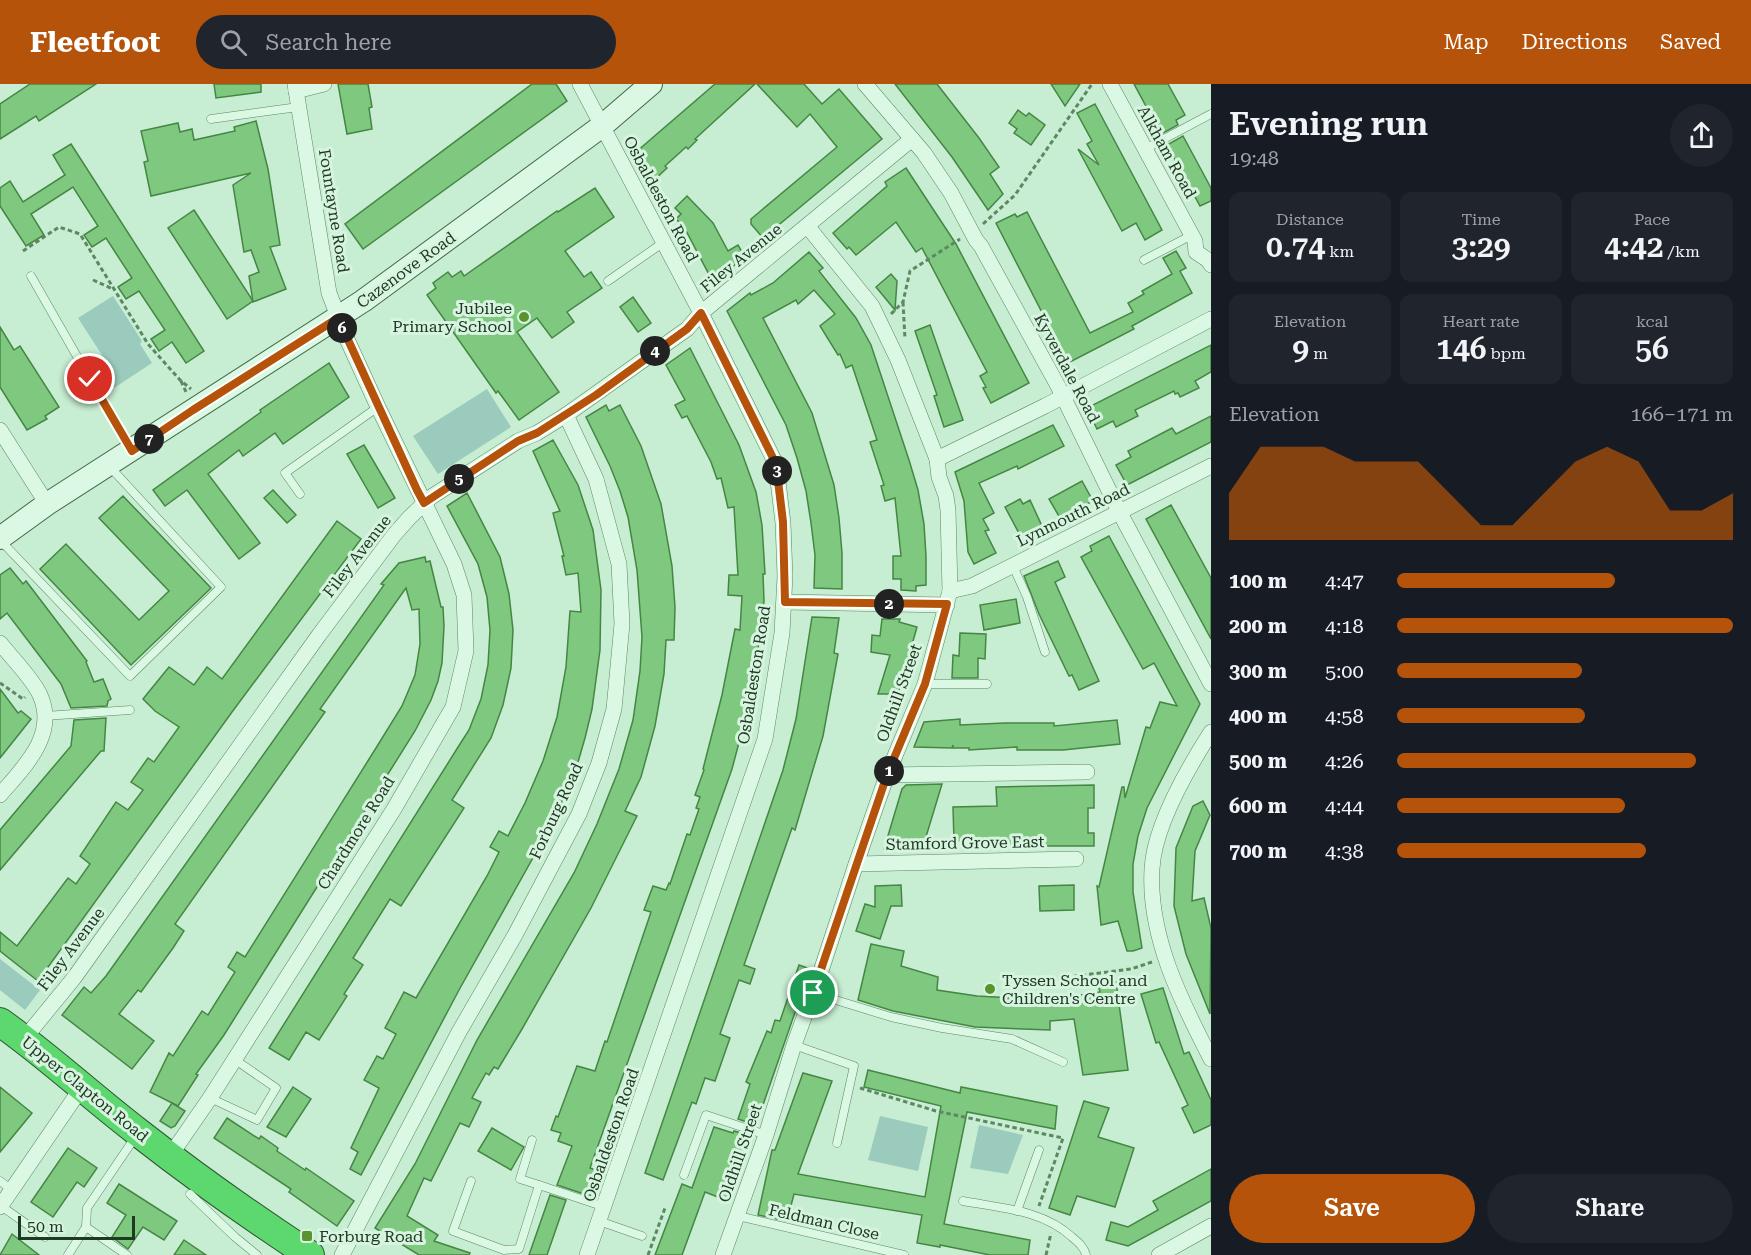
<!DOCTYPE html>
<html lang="en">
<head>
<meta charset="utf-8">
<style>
  body { margin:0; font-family:"Roboto Serif",serif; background:#20242c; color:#f1f3f6; height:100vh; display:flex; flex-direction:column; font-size:22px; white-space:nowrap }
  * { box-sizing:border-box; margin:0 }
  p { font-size:20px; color:#9ea1a6 }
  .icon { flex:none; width:33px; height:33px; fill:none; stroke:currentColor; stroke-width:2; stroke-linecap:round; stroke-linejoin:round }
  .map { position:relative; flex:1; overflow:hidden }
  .details { display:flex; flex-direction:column; background:#171b24; width:540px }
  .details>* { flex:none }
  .scale { position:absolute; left:18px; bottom:15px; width:117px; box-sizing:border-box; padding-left:6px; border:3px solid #203922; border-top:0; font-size:16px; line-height:21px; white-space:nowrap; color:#203922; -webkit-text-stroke:4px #d6f4df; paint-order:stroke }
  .pin { position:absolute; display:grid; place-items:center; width:51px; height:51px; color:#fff; margin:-26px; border:3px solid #fff; border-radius:50%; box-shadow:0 2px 6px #0007 }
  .km { position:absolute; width:30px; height:30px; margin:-15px; border-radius:50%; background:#222; color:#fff; font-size:16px; line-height:30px; text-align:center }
  .round { display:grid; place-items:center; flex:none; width:63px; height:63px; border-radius:32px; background:#20242c }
  .overview { display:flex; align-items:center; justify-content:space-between; height:102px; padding:0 18px }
  h1 { font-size:33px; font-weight:600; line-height:45px }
  .stats { display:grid; grid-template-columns:repeat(3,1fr); gap:9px; height:102px; padding:6px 18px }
  .stats div { display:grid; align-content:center; border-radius:12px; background:#20242c; text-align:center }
  .stats b { font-size:30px; font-weight:600 }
  .stats small { font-size:16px; font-weight:400 }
  .stats p { font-size:16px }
  .chart { height:168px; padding:12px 18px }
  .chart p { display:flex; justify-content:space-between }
  .chart svg { width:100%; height:108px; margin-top:6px; fill:#b45309; opacity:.7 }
  .cta { display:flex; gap:12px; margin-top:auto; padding:12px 18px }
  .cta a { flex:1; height:69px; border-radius:36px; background:#b45309; color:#fff; font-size:24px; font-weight:600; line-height:69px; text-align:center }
  .cta a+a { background:#20242c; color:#f1f3f6 }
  ul { padding:0 18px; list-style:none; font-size:20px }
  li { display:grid; grid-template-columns:96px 72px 1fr; align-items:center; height:45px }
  li i { height:15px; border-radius:8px; background:#b45309 }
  header { display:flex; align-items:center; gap:36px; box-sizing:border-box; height:84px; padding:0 30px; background:#b45309; color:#fff }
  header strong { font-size:28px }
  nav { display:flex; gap:33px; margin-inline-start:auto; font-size:21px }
  .search { width:420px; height:54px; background:#20242c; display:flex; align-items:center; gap:15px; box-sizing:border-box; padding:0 21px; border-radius:33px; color:#9ea1a6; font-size:22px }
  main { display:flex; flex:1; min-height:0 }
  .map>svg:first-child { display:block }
  .green { fill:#9bcbbd }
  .building { fill:#7ec97f; stroke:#458644; stroke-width:1.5 }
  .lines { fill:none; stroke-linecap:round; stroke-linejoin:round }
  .lane-casing { stroke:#5d8862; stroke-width:9 }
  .street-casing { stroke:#5d8862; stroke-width:16 }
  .secondary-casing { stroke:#406a44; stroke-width:24 }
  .highway-casing { stroke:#315633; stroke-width:30 }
  .path { stroke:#5d8862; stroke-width:3; stroke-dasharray:4.5 3; stroke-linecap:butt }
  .lane { stroke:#daf8e3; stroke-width:8 }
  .street { stroke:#daf8e3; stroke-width:15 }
  .secondary { stroke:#daf8e3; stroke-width:22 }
  .highway { stroke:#5cd86e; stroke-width:28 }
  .route-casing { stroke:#fff; stroke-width:12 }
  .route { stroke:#b45309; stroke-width:8 }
  .poi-dot { fill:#5a942f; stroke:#d6f4df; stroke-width:2 }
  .labels { text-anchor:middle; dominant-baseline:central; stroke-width:6; stroke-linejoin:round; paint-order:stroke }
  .street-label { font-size:16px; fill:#203922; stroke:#d6f4df }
  .poi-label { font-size:16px; fill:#203922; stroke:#d6f4df; text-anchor:start }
</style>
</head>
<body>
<header>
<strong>Fleetfoot</strong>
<div class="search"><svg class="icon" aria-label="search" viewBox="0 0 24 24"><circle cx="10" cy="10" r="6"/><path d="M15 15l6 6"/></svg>Search here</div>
<nav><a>Map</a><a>Directions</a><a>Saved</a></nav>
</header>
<main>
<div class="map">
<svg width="1211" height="1171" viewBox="0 0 1211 1171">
  <rect width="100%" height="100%" fill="#c7edd2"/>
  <!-- green -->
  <g class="green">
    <polygon points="113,212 142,257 140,260 152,279 114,304 105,289 111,285 78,234"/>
    <polygon points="487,305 511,343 438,390 413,352"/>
    <polygon points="0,875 40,906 25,926 0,906"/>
    <polygon points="880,1032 928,1043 918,1087 868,1076"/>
    <polygon points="979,1041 1023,1051 1008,1090 970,1084"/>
  </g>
  <!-- building -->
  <g class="building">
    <polygon points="30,0 96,0 39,37 36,32 0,55 0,20"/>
    <polygon points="214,0 261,0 261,8 216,14"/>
    <polygon points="338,0 368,0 372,23 369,24 372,45 347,50"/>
    <polygon points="532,0 556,0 567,17 363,165 345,140"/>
    <polygon points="715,0 755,0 695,55 697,56 688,65 686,63 665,82 667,84 651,99 639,78 642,74 636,68"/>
    <polygon points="757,0 804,0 822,20 839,5 882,55 763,154 751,140 751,135 837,63 810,30 797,43"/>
    <polygon points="895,0 937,0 979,54 999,83 990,90 1003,110 988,126 952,73"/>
    <polygon points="1051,0 1080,0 1065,22"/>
    <polygon points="1134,0 1168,0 1185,31 1176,36 1178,41 1161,50"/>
    <polygon points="1095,20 1162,146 1145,156 1136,139 1122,147 1078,65 1099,81 1087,60 1092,57 1077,29"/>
    <polygon points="1018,26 1026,32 1029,29 1045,41 1031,61 1014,49 1017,45 1009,39"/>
    <polygon points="256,37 268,85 280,161 270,163 286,205 253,218 249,192 259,188 251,166 244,168 233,101 251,89 151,112 144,78 148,77 141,47 178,39 180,48 192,45 194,56 235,47 234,43"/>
    <polygon points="1183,52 1211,104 1211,117 1200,122 1167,61"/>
    <polygon points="71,60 204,267 186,279 172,258 159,267 151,255 165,246 139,207 126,215 118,203 132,194 106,154 92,163 84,151 98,142 73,103 31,130 44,151 26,162 0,122 0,104 10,97 23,118 65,91 53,71"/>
    <polygon points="906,84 956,160 1029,299 991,319 983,304 986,303 980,292 987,288 922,164 916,168 896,138 856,171 849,163 847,165 833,149 887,102 885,98"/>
    <polygon points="595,104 614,133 565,167 584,193 591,188 602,204 567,228 574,238 552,254 537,234 517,248 559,308 519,336 498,307 496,309 427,211 436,204 433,199 448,188 452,193 461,187 464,192 557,127 558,128"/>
    <polygon points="687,112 713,139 728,167 738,161 745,173 713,198 684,143 676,135 681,130 675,124"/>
    <polygon points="194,126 253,217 227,235 168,144"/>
    <polygon points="1027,128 1090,249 1133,228 1128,219 1144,210 1142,207 1172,190 1163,174 1176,167 1186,184 1180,187 1192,209 1132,242 1134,245 1068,279 996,139 1015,130 1017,133"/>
    <polygon points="809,168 823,184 819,187 856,234 871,261 909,376 918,406 924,440 926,472 926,501 916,502 916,507 901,506 901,495 893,495 893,472 901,472 895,414 885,417 881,402 884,401 870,358 877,356 852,281 846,284 840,270 838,271 820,242 835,230 814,206 798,220 796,216 763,234 812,329 834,401 839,434 842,469 842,505 814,504 815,471 811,439 806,407 797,374 786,341 727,227 750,209 751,211 773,199"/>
    <polygon points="891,190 897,197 895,226 876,203"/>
    <polygon points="633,213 651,239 638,248 620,223"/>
    <polygon points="930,241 963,336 944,343 934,312 937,311 915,247"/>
    <polygon points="0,243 14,266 20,262 59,323 45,332 47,335 27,346 0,303"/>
    <polygon points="1211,261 1211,288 1195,297 1199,304 1180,313 1178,309 1175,310 1174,307 1135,326 1138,332 1116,343 1113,337 1097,345 1087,324"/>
    <polygon points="690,264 739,361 756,408 762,441 765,490 763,490 764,517 758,565 750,617 732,685 590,1084 599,1087 590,1112 557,1101 572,1062 558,1057 561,1049 551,1046 556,1032 558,1033 577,982 595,987 605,957 607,958 651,828 644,826 653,802 666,806 669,799 670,800 687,750 690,751 699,725 696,724 700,713 695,711 704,686 703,685 722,611 735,545 740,546 742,512 728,511 729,491 738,491 734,423 728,424 721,394 717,395 711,378 687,332 682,334 675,321 685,316 666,281"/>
    <polygon points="329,279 349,313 283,360 275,349 243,372 239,366 208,390 260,459 239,475 187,406 165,422 153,406 261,328 260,326"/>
    <polygon points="606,321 609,327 620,321 641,362 661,420 672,482 675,523 674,556 666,556 664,590 655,642 641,693 625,727 637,732 591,824 522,945 498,985 494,983 489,991 486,989 472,1014 481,1018 469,1043 460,1039 431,1097 424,1094 407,1132 438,1151 434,1157 470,1169 469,1171 419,1171 375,1144 415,1080 477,956 574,789 597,740 619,685 633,636 640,587 642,553 637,486 628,433 620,407 610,382 586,333"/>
    <polygon points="1211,332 1211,358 1127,401 1116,381 1131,373 1128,367 1172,344 1176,350"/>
    <polygon points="1053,341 1064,362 1018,385 1017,382 979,399 994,429 983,435 989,446 985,447 996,469 974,480 968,468 964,417 955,388"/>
    <polygon points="553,356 578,401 593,446 601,506 600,566 592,625 585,654 576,685 553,738 459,906 361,1091 350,1085 358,1068 351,1064 379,1004 364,996 377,972 383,975 396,950 385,944 404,908 416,914 487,792 499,768 490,763 499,747 508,752 525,719 543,677 557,633 566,583 570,527 581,528 578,489 566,491 562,472 564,472 553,429 560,427 533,367"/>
    <polygon points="364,361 395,414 378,424 347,370"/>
    <polygon points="1082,397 1093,417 1060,434 1049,415"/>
    <polygon points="273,406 296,431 287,439 264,414"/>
    <polygon points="467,409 500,473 509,510 513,546 511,584 503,621 491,654 452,716 464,724 401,822 390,815 353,874 363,881 344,910 347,912 319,956 306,948 289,976 269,964 460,660 469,646 481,615 488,581 490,546 487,513 478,480 447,422"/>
    <polygon points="123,412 211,504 131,581 40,485 66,460 139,536 169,507 99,434"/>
    <polygon points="1020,415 1023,420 1030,416 1042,442 1021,453 1005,423"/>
    <polygon points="1171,421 1211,494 1211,555 1146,435"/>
    <polygon points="337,437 361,455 232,628 38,897 0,867 0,848 17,862 68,794 76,800 90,780 80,772 116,718 128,726 143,706 131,698 148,674 154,678 179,643 155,627 143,615 169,583 194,601 207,583 222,595"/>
    <polygon points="1109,452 1200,620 1147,724 1138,752 1133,780 1133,808 1142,864 1133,867 1127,867 1118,837 1101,841 1097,802 1099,803 1122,703 1124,703 1125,714 1146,643 1150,644 1160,618 1177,622 1154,579 1143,585 1081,473 1092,467 1090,462"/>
    <polygon points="425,473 426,478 430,477 441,523 443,523 444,542 442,579 438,597 431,616 415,647 224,951 196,990 198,991 178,1022 150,1008 169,969 173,972 202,927 208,931 235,888 228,883 237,868 245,873 376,664 402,622 415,591 420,560 419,525 412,526 406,504 320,625 325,628 175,840 184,847 173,864 141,908 138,906 119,930 154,957 132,985 62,931 84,903 91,909 106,892 384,501 381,500 399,479"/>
    <polygon points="1058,477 1065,493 1055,498 1099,597 1079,606 1072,591 1069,592 1039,530 1024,492"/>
    <polygon points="10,484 23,500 26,497 87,577 86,578 94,598 103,595 111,615 108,617 107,622 71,624 61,600 7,529 0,535 0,491"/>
    <polygon points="1016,515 1020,539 984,546 980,521"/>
    <polygon points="812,533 839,534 834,569 838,570 823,652 795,746 792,744 744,881 755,885 750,900 739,896 720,950 730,954 715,997 705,994 696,1020 692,1018 663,1096 645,1089 783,686 796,635"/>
    <polygon points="882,535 900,535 899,538 917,543 898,610 878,610 890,571 871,568 872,551 880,552"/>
    <polygon points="960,549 986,550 985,575 978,574 978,594 952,594 953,571 959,572"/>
    <polygon points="0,605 18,629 21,627 31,635 0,674"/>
    <polygon points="106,634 104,667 101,667 0,786 0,746 71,662 74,636"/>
    <polygon points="960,635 960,641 1005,639 1054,639 1054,642 1117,636 1120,660 1063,666 1017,666 1017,663 969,666 969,664 953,664 953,661 952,664 914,663 924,638"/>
    <polygon points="942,700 922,766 884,765 902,705 906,701"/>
    <polygon points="1094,701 1094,724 1088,724 1088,749 1094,749 1094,762 996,762 996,756 954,757 953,723 997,722 996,703"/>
    <polygon points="1203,717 1210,731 1195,767 1192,817 1204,814 1211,844 1210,930 1186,870 1174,822 1176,764 1193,722"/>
    <polygon points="901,801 902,822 891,822 880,855 856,847 865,820 875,823 875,802"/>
    <polygon points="1074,801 1074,826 1040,827 1039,802"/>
    <polygon points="871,860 904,867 901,882 938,893 937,906 977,912 1049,916 1100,908 1098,901 1116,898 1128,986 1083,991 1074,935 1050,937 1050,946 975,943 893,927 858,916"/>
    <polygon points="799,881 810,885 756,1041 738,1035 750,1000 746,998 767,947 771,949 775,936 780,937"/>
    <polygon points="1163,904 1184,970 1189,968 1211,1016 1211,1041 1194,1049 1182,1024 1188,1021 1159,958 1156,959 1141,910"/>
    <polygon points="868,986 960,1009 961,1003 1057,1022 1055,1045 967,1028 944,1140 1030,1156 1028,1171 990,1171 940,1161 940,1163 917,1159 922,1131 794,1110 787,1137 758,1131 772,1066 775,1066 803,989 832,997 798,1090 925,1113 941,1022 864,1003"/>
    <polygon points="0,1003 32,1029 0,1068"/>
    <polygon points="293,1003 311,1015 286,1053 267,1043"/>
    <polygon points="1084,1017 1109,1024 1098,1053 1134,1064 1115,1123 1077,1112 1070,1131 1049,1124"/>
    <polygon points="172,1019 185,1027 175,1042 171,1044 160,1037"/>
    <polygon points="227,1034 259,1055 261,1052 278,1064 277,1067 305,1086 306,1084 354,1117 337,1142 289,1108 291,1105 214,1054"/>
    <polygon points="714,1043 733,1049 734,1047 752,1052 728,1117 705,1108 682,1171 655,1171 682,1100 692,1104"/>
    <polygon points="492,1044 524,1063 511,1086 478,1067"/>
    <polygon points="68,1064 97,1084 84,1103 77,1098 53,1133 31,1118"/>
    <polygon points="1211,1085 1211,1117 1128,1162 1106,1156 1111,1138 1128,1143 1158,1126 1153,1117"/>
    <polygon points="119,1100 177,1137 164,1156 143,1143 128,1165 112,1153 126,1131 107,1119"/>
    <polygon points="550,1111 566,1116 547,1171 529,1171"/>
    <polygon points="12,1150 39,1171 0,1171"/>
    <polygon points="184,1156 206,1171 174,1171"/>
  </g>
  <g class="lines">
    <defs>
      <g id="lane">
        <polyline points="211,35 298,23"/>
        <polyline points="1145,65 1211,30"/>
        <polyline points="1144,176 1192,151"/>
        <polyline points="31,192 130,365"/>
        <polyline points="608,197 664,158"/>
        <polyline points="300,410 285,389 378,323"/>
        <polyline points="1,457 130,592 221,503 110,383"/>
        <polyline points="1013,482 1027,513 1045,568"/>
        <polyline points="925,600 987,600"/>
        <polyline points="45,632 130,626"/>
        <polyline points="813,909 891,933 942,944 1012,955 1063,978"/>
        <polyline points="794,961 854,982 837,1059"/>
        <polyline points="210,1014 257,1036 276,1004 234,975"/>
        <polyline points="532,1056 520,1095 539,1101"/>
        <polyline points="684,1091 706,1031 766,1051"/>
        <polyline points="0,1097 12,1106"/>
        <polyline points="471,1097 453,1147 504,1166 519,1165 539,1101 605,1123"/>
        <polyline points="190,1110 235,1153 257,1171"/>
        <path d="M963,1117C1001,1124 1043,1126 1072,1153C1079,1159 1084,1163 1086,1171"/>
        <polyline points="1,1122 45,1153"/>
        <polyline points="1017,1127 1039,1066"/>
        <polyline points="738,1132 904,1171"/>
        <polyline points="599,1137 642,1152"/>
        <polyline points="68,1171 86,1143"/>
        <polyline points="127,1171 86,1143 87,1124 136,1052"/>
      </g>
      <g id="street">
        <polyline points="580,0 701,229 776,380 783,439 785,492 782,549 765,655 587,1171"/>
        <polyline points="865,0 924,69 951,109 976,156 981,162 1058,302 1120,429 1211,600"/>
        <polyline points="1110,0 1195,157 1196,168 1208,176 1211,181"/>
        <polyline points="296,7 324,0"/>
        <polyline points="0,346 47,420"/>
        <polyline points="937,375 1045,322 1211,235"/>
        <polyline points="950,507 972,502 1211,382"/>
        <polyline points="785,518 947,521"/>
        <path d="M0,559C11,573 33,595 40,611C58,651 24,683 0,711"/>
        <path d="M1211,648C1188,684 1154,742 1152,785C1148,852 1181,917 1211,975"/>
        <polyline points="887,691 1087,688"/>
        <polyline points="856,780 1076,775"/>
        <polyline points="24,955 74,894 319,551 394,451 409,434 431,413 518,357 537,349 566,331 687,245 701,229 912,55"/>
        <polyline points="170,1072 210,1014 394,725 453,623 466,567 464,511 454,480 378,323 346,253 329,209 295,0"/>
        <polyline points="0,1123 82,1003"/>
        <polyline points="342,1171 459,948 515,851 579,730 599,679 614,625 622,540 619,480 596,395 566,331"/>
        <polyline points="723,1171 766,1051 794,961 821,887 856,780 887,691 925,600 950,507 948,426 946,412 939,393 937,375 898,276 872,222 808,143"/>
        <polyline points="1159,1171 1211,1142"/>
      </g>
      <polyline id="secondary" points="0,454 47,420 363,217 602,42 651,0"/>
      <path id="highway" d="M0,938C48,972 92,1013 139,1049C194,1092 252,1133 310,1171"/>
    </defs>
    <!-- lane casing -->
    <use href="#lane" class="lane-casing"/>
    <!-- street casing -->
    <use href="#street" class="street-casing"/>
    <!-- secondary casing -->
    <use href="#secondary" class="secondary-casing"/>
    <!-- highway casing -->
    <use href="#highway" class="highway-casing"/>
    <!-- path -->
    <g class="path">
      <polyline points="983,140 1015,111 1092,0"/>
      <polyline points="23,167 59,143 80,150 148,260 180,296 191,305"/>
      <polyline points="93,196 115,206"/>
      <polyline points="903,218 905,255"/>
      <polyline points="891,230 903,218 910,187 960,155"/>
      <polyline points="181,297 187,310"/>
      <polyline points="0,599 23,615 25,613"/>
      <polyline points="1037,897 1131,885 1152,878"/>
      <polyline points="860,1004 936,1027 1063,1054 1039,1122"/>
      <polyline points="648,1171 665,1124"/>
      <polyline points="1046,1171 1051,1149"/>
    </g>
    <!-- lane -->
    <use href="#lane" class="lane"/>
    <!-- street -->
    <use href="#street" class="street"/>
    <!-- secondary -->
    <use href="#secondary" class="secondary"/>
    <!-- highway -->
    <use href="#highway" class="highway"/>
  </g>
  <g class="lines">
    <defs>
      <polyline id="route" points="90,295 132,367 193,326 338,234 417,406 424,419 518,357 537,349 596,311 687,245 701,229 776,380 783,438 785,518 947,520 925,600 887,691 813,909"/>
    </defs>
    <!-- route casing -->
    <use href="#route" class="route-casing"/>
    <!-- route -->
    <use href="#route" class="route"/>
  </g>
  <!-- markers -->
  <g class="poi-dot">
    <circle cx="524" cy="233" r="6"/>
    <circle cx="990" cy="905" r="6"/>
    <rect x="301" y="1146" width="12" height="12" rx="3"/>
  </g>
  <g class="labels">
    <!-- street labels -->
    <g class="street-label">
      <text transform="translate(1167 68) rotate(61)">Alkham Road</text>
      <text transform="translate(661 115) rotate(62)">Osbaldeston Road</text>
      <text transform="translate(334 127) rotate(81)">Fountayne Road</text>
      <text transform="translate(741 174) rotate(-39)">Filey Avenue</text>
      <text transform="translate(406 186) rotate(-36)">Cazenove Road</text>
      <text transform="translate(1067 284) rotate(62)">Kyverdale Road</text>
      <text transform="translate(1073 431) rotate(-26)">Lynmouth Road</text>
      <text transform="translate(357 472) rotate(-52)">Filey Avenue</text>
      <text transform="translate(754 591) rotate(-81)">Osbaldeston Road</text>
      <text transform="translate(899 609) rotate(-70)">Oldhill Street</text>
      <text transform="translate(556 727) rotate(-65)">Forburg Road</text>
      <text transform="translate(356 749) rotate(-58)">Chardmore Road</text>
      <text transform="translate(965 759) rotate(-1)">Stamford Grove East</text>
      <text transform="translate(71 865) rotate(-53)">Filey Avenue</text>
      <text transform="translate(85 1005) rotate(39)">Upper Clapton Road</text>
      <text transform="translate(611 1051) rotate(-71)">Osbaldeston Road</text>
      <text transform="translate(740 1069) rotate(-71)">Oldhill Street</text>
      <text transform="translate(824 1138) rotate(13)">Feldman Close</text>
    </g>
    <!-- poi labels -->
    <g class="poi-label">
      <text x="512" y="224" text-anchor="end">Jubilee<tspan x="512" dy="18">Primary School</tspan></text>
      <text x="1002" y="896">Tyssen School and<tspan x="1002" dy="18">Children's Centre</tspan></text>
      <text x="319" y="1152">Forburg Road</text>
    </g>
  </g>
</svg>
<div class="scale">50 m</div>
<div class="pin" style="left:813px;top:909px;background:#1e9e55"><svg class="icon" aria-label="arrive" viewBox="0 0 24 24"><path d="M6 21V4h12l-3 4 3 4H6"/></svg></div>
<div class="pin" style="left:90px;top:295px;background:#d93025"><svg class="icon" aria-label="check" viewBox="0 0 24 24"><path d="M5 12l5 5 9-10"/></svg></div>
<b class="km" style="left:889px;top:687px">1</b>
<b class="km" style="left:889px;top:520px">2</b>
<b class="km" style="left:777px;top:387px">3</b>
<b class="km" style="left:655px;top:267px">4</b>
<b class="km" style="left:459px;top:395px">5</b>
<b class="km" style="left:342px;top:244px">6</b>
<b class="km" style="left:149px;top:355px">7</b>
</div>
<section class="details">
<div class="overview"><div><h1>Evening run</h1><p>19:48</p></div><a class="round"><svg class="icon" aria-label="share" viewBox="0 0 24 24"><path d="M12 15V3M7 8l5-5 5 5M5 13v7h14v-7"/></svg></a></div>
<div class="stats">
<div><p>Distance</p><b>0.74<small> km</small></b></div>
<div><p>Time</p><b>3:29</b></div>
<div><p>Pace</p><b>4:42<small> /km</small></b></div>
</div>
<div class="stats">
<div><p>Elevation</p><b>9<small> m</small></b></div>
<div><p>Heart rate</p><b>146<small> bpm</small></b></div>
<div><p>kcal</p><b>56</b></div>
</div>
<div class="chart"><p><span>Elevation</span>166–171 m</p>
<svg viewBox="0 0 160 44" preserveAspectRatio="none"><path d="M0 44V25L10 6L20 6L30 6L40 12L50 12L60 12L70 25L80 38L90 38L100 25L110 12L120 6L130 12L140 32L150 32L160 25V44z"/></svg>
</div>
<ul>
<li><b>100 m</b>4:47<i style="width:65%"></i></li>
<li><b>200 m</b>4:18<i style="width:100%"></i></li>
<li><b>300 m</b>5:00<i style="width:55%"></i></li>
<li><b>400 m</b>4:58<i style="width:56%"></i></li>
<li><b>500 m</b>4:26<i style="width:89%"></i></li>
<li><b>600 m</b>4:44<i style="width:68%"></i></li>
<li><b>700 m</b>4:38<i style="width:74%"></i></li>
</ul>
<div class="cta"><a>Save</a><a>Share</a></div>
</section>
</main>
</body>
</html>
